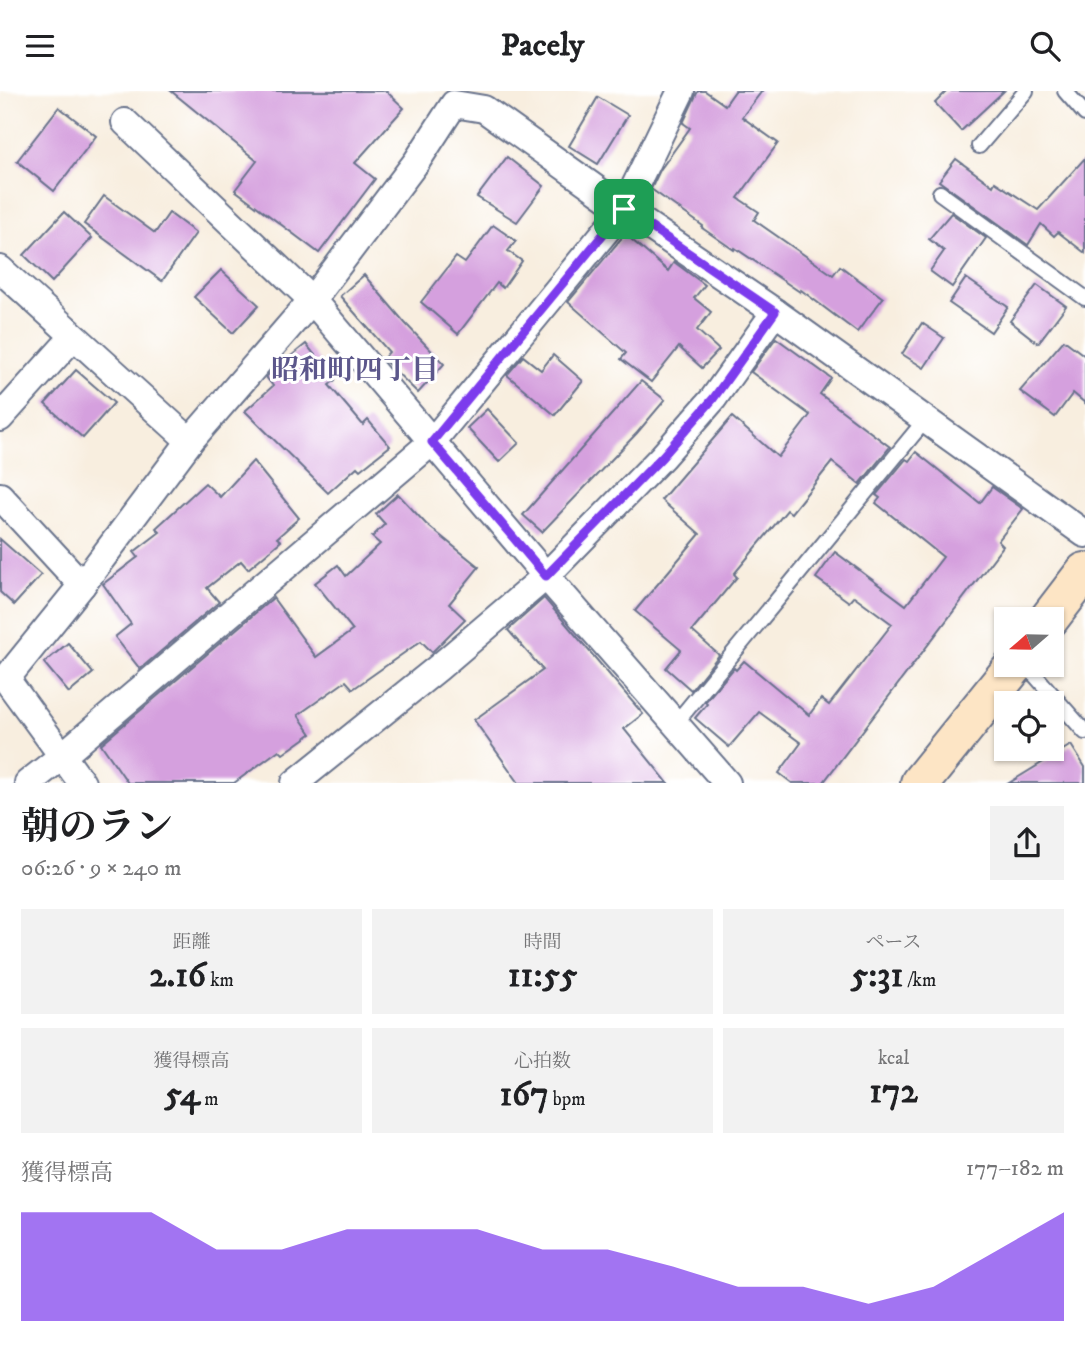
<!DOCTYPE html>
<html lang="ja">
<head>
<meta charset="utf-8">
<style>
  body { margin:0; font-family:"IM FELL DW Pica","Noto Serif JP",serif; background:#f2f2f2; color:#202124; height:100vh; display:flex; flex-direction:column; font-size:26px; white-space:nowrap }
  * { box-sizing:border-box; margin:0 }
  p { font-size:23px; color:#757577 }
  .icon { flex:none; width:38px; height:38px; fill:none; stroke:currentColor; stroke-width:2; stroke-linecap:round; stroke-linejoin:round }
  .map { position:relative; height:692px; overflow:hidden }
  .details { display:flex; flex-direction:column; background:#fff; flex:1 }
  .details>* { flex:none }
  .needle { width:46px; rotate:250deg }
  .fabs { position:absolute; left:994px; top:516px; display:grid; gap:14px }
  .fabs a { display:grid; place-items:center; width:70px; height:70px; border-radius:0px; background:#fff; box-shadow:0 2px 5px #0004; font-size:35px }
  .pin { position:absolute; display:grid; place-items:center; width:60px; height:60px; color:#fff; margin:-30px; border-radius:14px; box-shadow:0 4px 10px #0006 }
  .round { display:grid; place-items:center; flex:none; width:74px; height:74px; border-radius:0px; background:#f2f2f2 }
  .head { display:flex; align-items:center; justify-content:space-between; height:119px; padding:0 21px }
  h1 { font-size:38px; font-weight:700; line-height:52px }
  .figures { display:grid; grid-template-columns:repeat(3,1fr); gap:10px; height:119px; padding:7px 21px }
  .figures div { display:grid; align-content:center; border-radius:0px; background:#f2f2f2; text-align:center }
  .figures b { font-size:35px; font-weight:700 }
  .figures small { font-size:19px; font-weight:400 }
  .figures p { font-size:19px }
  .chart { height:196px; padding:14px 21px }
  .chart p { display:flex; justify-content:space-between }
  .chart svg { width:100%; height:126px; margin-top:7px; fill:#7c3aed; opacity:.7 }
  header { display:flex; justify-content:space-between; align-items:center; height:91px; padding:0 21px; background:#fff; font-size:32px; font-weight:700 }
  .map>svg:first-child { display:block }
  .building { fill:#d5a0de }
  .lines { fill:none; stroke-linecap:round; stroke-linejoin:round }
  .lane-casing { stroke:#68728b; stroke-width:18 }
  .street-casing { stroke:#68728b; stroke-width:30 }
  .secondary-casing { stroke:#68728b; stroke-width:42 }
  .lane { stroke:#fff; stroke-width:14 }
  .street { stroke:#fff; stroke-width:26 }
  .secondary { stroke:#fde5c5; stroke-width:38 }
  .route-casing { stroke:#fff; stroke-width:14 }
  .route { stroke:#7c3aed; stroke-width:9 }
  .labels { text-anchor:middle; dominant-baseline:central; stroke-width:6; stroke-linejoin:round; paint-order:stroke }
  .neighbourhood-label { font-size:28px; font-weight:bold; fill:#5c578b; stroke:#fff }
</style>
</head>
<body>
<header><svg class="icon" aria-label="menu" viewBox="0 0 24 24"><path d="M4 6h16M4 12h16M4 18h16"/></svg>Pacely<svg class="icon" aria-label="search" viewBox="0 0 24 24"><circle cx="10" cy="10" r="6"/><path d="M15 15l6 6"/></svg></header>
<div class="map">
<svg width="1085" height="692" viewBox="0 0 1085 692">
  <rect width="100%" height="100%" fill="#fff"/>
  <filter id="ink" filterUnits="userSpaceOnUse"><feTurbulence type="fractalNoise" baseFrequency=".0143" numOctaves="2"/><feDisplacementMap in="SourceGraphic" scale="14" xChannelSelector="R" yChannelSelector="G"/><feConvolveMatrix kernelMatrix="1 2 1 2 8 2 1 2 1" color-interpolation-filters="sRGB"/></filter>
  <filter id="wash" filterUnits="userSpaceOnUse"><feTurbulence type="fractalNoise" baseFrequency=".00686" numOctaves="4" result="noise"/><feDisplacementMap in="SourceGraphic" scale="28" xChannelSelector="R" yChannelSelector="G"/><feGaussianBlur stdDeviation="1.57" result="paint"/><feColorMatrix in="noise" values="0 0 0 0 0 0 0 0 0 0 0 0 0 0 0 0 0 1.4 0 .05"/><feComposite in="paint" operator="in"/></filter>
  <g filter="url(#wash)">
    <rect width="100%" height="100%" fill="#f8eedf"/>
    <g id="blocks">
      <!-- building -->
      <g class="building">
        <polygon points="171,0 386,0 404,17 355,72 375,88 319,162 235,99 257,70"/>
        <polygon points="698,0 705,0 725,14 735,0 762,0 742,26 778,52 738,107 759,121 754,129 833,184 840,175 883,207 857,241 801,199 800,201 735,157 734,159 702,137 703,135 651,98 660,79 690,37 683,32"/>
        <polygon points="947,0 1004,0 961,40 935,12"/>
        <polygon points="598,6 628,24 598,73 569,55"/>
        <polygon points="59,16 96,45 54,100 17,70"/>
        <polygon points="507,66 544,95 517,131 477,106"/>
        <polygon points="1085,67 1085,162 1058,141 1054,145 1041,133 1028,154 939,90 956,68 993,95 995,91 1038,119"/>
        <polygon points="104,105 155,142 169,122 196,142 162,190 84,133"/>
        <polygon points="64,121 92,147 52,191 24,164"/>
        <polygon points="951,122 986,147 952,196 930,180 944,160 929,148"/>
        <polygon points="493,134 516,150 508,160 522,170 503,197 497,192 458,243 421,211 456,166 465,172"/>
        <polygon points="625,143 668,180 674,171 705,194 694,207 711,221 697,239 719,259 702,277 679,256 651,291 621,268 626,262 568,211"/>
        <polygon points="221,179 259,214 233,242 194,206"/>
        <polygon points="364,184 405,232 444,273 418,302 383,268 389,261 340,205"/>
        <polygon points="966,187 1008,216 991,241 949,212"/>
        <polygon points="1037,194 1066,215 1038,252 1010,230"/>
        <polygon points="922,232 944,247 924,277 902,263"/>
        <polygon points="776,247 831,287 820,303 890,356 860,393 832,371 791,422 787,419 734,483 737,486 692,540 719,564 691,599 666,577 681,559 635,520 700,443 661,409 732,326 778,366 810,324 751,281"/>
        <polygon points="1064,249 1085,265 1085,312 1073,302 1055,326 1020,300"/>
        <polygon points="306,253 335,289 329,294 363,334 368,329 390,355 360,379 357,376 328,402 245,320 273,295 266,286 269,283"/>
        <polygon points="553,264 583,290 555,324 507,284 523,265 541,279"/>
        <polygon points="76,279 114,312 83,347 45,313"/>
        <polygon points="641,290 665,309 637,342 542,441 523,424"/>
        <polygon points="487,318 519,352 499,371 467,337"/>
        <polygon points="916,361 980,412 992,396 1023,418 998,450 1003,455 823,692 792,692 779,682 801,652 759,621 729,656 695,627 707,613 705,611 734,577 736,579 744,570 809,624 821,608 829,614 892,533 854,505 849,511 816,487 835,461 906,514 943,466 876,412 880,407 876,404 906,368 909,370"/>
        <polygon points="253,370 299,427 277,447 281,450 248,478 241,470 207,497 219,511 140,578 115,546 131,533 103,493 138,466 134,461 160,441 156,437 205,392 220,406"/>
        <polygon points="398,403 426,433 479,476 449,513 465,528 432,561 421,550 353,598 346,590 298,624 311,643 283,663 279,659 234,692 128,692 101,653 273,507 316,566 353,539 315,492 338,474 346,485 380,453 372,446 385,433 376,423"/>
        <polygon points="0,448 41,484 14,514 0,501"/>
        <polygon points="544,507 643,623 624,638 668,692 519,692 474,629 543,579 508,539"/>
        <polygon points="68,552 93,582 69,602 44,572"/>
        <polygon points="1071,654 1085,676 1085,692 1009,692"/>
      </g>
    </g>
  </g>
  <g filter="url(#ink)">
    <use href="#blocks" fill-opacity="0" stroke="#68728b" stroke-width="2"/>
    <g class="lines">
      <defs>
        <g id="lane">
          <polyline points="1065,0 1085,23"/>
          <polyline points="979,55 1026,0"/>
          <polyline points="940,102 1085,207"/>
          <polyline points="1026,574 1085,641"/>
          <polyline points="675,633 926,328"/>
        </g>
        <g id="street">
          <polyline points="125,31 312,209 546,485 727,692"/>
          <polyline points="0,178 190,350"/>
          <polyline points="0,327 73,246"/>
          <polyline points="0,405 82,494"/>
          <polyline points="28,692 61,666 432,351 624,118 681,0"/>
          <polyline points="82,692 6,588 82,494 190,350 312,209 417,70 454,13 484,18 624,118 775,221 1085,443"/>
          <polyline points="295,692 438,577 546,485 662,366 713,308 775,221"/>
        </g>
        <g id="secondary">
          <polyline points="1049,528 1085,481"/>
          <polyline points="920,692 1015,574"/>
        </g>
      </defs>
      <!-- lane casing -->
      <use href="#lane" class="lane-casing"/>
      <!-- street casing -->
      <use href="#street" class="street-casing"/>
      <!-- secondary casing -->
      <use href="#secondary" class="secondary-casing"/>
      <!-- lane -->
      <use href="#lane" class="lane"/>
      <!-- street -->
      <use href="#street" class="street"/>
      <!-- secondary -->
      <use href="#secondary" class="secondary"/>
    </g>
  </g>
  <g class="lines" filter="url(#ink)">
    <defs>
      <polygon id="route" points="624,118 775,221 713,308 662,366 546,485 432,351"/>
    </defs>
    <!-- route casing -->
    <use href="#route" class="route-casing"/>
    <!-- route -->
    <use href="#route" class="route"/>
  </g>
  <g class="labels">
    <!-- neighbourhood labels -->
    <g class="neighbourhood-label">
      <text x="355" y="279">昭和町四丁目</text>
    </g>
  </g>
</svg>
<div class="fabs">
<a><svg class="needle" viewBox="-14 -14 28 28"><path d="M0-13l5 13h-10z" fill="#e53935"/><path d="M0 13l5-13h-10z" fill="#757577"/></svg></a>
<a><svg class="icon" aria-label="locate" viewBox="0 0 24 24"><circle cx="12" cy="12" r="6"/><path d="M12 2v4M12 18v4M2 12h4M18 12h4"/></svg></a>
</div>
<div class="pin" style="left:624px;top:118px;background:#1e9e55"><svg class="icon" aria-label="arrive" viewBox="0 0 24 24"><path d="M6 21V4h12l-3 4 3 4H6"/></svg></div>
</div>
<section class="details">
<div class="head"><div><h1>朝のラン</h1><p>06:26 · 9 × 240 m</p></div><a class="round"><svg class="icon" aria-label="share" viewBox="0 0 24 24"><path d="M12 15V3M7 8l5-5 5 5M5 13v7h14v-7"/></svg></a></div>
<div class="figures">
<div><p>距離</p><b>2.16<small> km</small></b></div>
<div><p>時間</p><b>11:55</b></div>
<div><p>ペース</p><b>5:31<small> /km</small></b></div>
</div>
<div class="figures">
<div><p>獲得標高</p><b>54<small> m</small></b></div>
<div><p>心拍数</p><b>167<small> bpm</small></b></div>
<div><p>kcal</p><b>172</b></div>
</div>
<div class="chart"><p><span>獲得標高</span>177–182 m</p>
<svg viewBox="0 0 160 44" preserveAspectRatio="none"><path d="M0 44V6L10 6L20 6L30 19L40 19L50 12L60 12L70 12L80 19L90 19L100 25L110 32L120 32L130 38L140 32L150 19L160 6V44z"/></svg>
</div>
</section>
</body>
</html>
